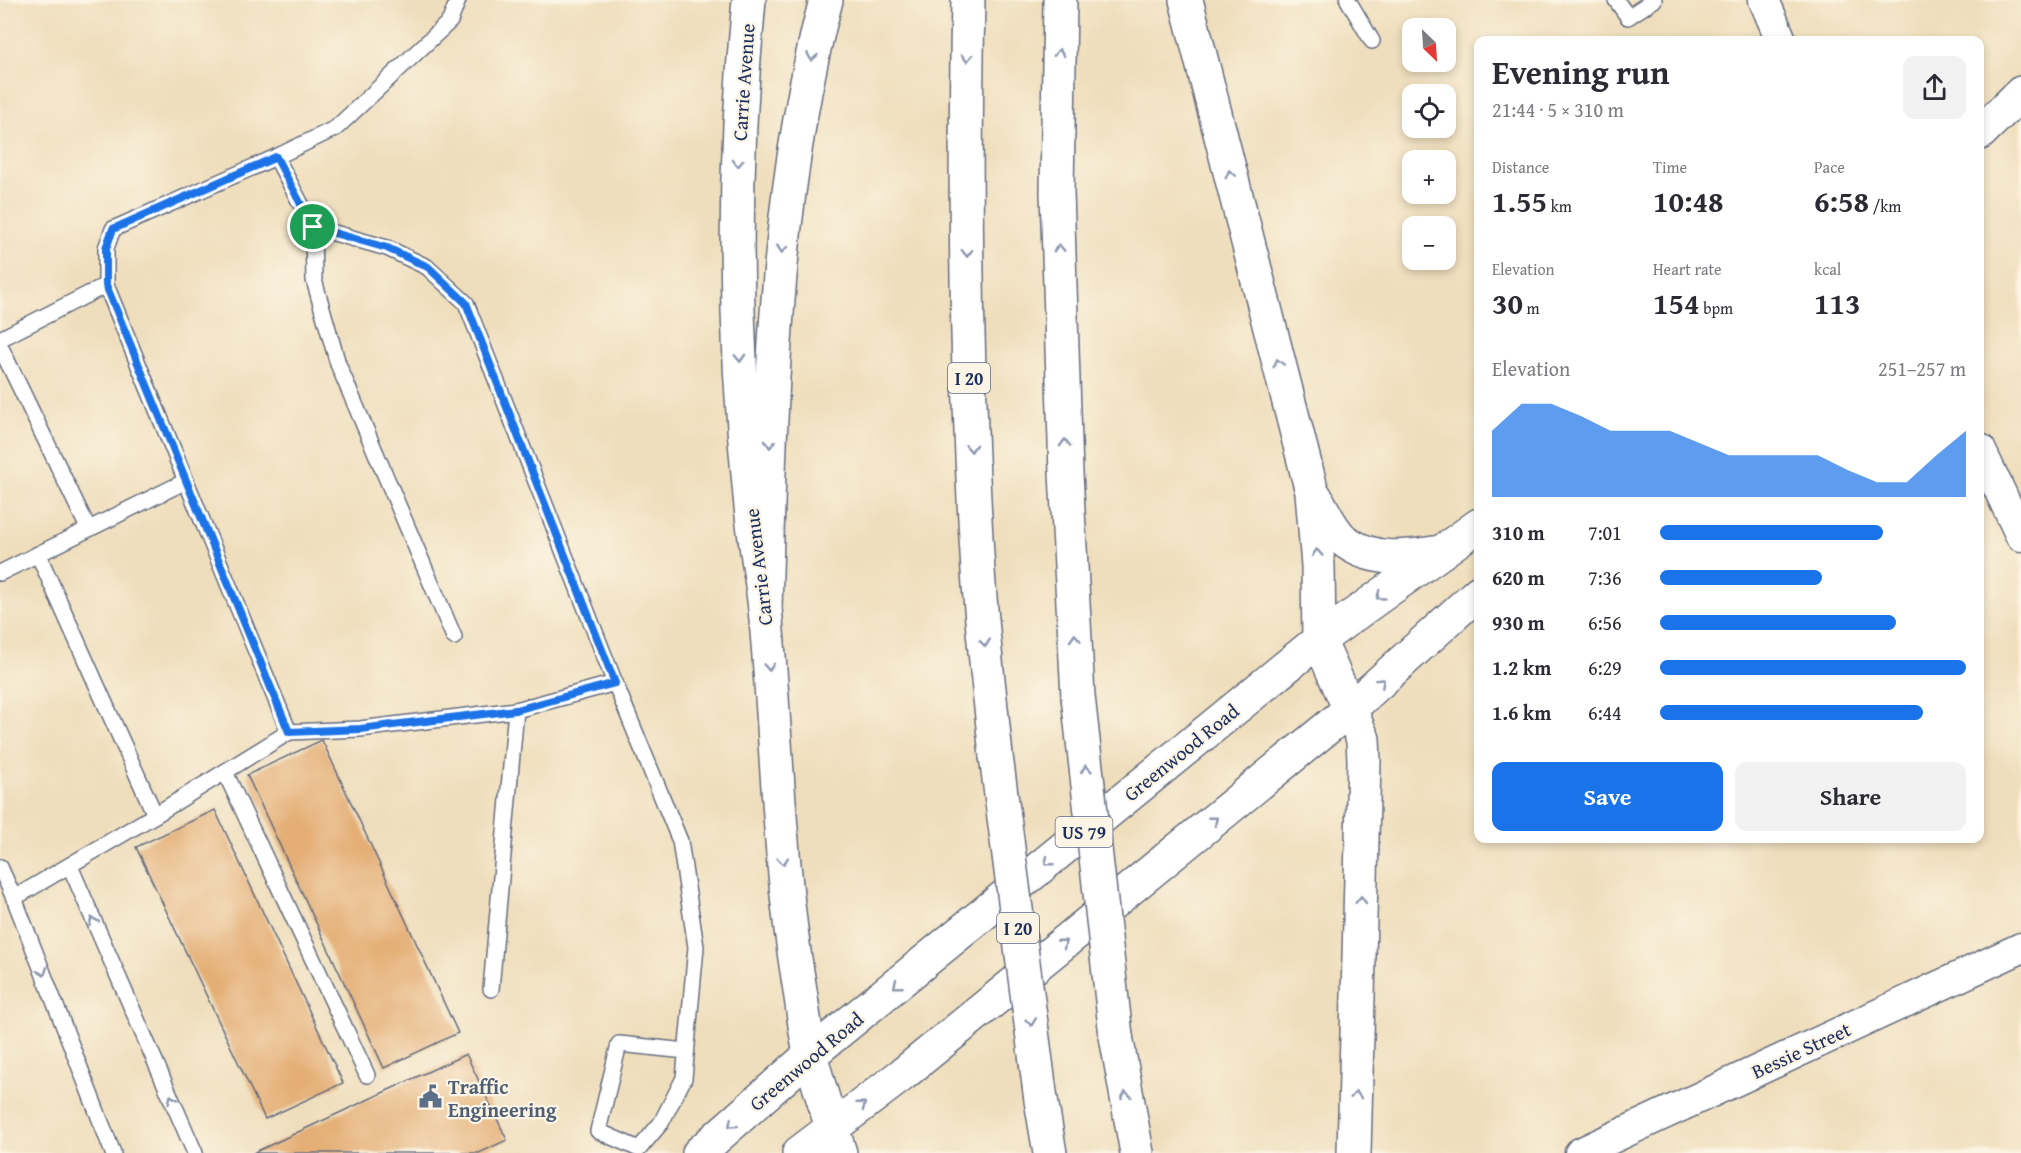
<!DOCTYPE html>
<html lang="en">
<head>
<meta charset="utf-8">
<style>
  body { margin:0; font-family:"Gentium Book Plus",serif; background:#f2f2f3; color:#2b2b33; height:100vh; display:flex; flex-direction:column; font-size:22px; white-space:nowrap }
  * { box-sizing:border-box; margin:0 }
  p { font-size:20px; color:#7c7c81 }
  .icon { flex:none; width:33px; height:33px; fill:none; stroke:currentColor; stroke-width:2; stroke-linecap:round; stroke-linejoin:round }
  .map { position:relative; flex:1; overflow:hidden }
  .drawer { position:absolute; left:1474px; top:36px; width:510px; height:807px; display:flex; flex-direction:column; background:#fff; border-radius:12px; box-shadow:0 3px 9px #0003 }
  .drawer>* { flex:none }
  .needle { width:39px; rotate:155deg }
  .buttons { position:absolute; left:1402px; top:18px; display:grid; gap:12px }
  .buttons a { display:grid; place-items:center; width:54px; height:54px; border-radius:12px; background:#fff; box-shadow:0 3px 9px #0003; font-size:30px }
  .pin { position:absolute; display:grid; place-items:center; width:51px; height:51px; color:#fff; margin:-26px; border:3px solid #fff; border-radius:50%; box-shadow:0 2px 6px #0007 }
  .round { display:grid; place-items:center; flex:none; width:63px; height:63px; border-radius:12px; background:#f2f2f3 }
  .overview { display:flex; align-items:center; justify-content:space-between; height:102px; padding:0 18px }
  h1 { font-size:33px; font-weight:800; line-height:45px }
  .metrics { display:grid; grid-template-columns:repeat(3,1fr); gap:9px; height:102px; padding:6px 18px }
  .metrics div { display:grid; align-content:center }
  .metrics b { font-size:30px; font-weight:800 }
  .metrics small { font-size:16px; font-weight:400 }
  .metrics p { font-size:16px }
  .chart { height:168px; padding:12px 18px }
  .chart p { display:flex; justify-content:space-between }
  .chart svg { width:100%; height:108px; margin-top:6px; fill:#1a73e8; opacity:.7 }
  .action { display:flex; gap:12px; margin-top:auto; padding:12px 18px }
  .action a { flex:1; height:69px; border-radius:12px; background:#1a73e8; color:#fff; font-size:24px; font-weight:800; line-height:69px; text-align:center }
  .action a+a { background:#f2f2f3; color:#2b2b33 }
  ul { padding:0 18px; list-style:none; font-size:20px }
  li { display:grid; grid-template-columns:96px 72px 1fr; align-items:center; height:45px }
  li i { height:15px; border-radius:8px; background:#1a73e8 }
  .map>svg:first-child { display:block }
  .building { fill:#e4ae75 }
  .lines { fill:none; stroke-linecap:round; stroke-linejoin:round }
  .lane-casing { stroke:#656c7f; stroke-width:18 }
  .street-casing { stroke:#656c7f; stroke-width:33 }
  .secondary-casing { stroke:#656c7f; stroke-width:36 }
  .primary-casing { stroke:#656c7f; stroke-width:36 }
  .highway-casing { stroke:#656c7f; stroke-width:36 }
  .lane { stroke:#fff; stroke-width:15 }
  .street { stroke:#fff; stroke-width:30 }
  .secondary { stroke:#fff; stroke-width:33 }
  .primary { stroke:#fff; stroke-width:33 }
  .highway { stroke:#fff; stroke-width:33 }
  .highway-bridge-casing { stroke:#656c7f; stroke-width:36; stroke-linecap:butt }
  .highway-bridge { stroke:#fff; stroke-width:33 }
  .oneway { stroke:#8d97ae }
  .route-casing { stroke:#fff; stroke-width:12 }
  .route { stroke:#1a73e8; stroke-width:8 }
  .labels { text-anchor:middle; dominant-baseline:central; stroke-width:4.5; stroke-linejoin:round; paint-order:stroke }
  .shield { fill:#fcf5e5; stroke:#5e6a86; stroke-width:1.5 }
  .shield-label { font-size:18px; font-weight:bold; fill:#1b2f5e }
  .street-label { font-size:20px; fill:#1b2f5e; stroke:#fcf5e5 }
  .service-label { font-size:20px; font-weight:bold; fill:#4e5e75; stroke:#fcf5e5; text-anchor:start }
</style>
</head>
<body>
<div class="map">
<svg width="2021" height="1153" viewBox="0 0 2021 1153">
  <rect width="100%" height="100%" fill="#fcf5e5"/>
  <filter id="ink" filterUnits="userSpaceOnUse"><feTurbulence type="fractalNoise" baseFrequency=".0167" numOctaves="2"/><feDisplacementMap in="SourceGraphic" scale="12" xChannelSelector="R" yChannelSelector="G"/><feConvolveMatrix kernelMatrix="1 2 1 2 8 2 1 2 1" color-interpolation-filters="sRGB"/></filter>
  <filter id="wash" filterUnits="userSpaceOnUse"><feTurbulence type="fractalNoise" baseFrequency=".008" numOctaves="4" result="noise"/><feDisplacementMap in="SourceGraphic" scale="24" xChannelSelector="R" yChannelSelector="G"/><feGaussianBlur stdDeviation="1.35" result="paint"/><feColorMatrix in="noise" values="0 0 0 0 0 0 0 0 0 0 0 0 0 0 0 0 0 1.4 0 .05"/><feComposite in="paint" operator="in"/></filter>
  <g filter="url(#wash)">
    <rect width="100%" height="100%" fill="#efdebc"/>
    <g id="blocks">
      <!-- building -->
      <g class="building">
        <polygon points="322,740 458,1033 384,1068 247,775"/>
        <polygon points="215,810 343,1083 265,1119 136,847"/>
        <polygon points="466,1054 507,1140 479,1153 253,1153"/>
      </g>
    </g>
  </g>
  <g filter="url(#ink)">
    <use href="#blocks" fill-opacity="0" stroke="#656c7f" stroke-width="1.5"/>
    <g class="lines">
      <defs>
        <g id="lane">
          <polyline points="1348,0 1372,41"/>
          <polyline points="1616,0 1628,17 1654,0"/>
          <polyline points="276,157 313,227 387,248 427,267 466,303 615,683 516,710"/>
          <polyline points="313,227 314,280 338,364 454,637"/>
          <polyline points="106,285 106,248 113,229 276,157 336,128 450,21 458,0"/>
          <polyline points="0,339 106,285 186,481"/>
          <polyline points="0,346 88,528"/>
          <polyline points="38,554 155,815"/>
          <polyline points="0,573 186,481 289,732 155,815 14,898"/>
          <polyline points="615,683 680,841 696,947 684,1078 661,1123 639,1149 598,1131 619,1044 686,1051"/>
          <polyline points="289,732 360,729 516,710 491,989"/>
          <polyline points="225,772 367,1075"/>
          <polyline points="70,866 195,1153"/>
          <polyline points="0,867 14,898 113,1153"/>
        </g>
        <g id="street">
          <polyline points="1764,0 1781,40"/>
          <polyline points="1980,449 2021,536"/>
          <polyline points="1580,1153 2021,948"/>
        </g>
        <path id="secondary" d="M749,0C733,165 733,331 750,496C753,534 761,571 765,609C777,735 778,859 799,984C803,1008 805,1033 811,1057C817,1081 825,1104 832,1128"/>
        <g id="primary">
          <polyline points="1980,133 2021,93"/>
          <polyline points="699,1153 810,1055 1319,640 1479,525"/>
          <polyline points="799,1153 903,1074 1349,710 1479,592"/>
        </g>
        <g id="highway">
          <path d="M968,0C964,190 966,381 978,571C982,633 990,694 996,756"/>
          <polyline points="1060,0 1057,192 1066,473 1078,696"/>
          <polyline points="1186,0 1312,492 1318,566 1319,640 1363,739 1364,761 1354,1153"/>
          <path d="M1315,496C1324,511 1332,532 1346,542C1375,563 1408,557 1441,552"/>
          <path d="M765,608C771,404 773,198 826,0"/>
          <polyline points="1116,1036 1137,1153"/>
          <polyline points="1041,1100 1050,1153"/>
          <polyline points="832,1128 840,1153"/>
        </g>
      </defs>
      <!-- lane casing -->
      <use href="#lane" class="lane-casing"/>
      <!-- street casing -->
      <use href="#street" class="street-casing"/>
      <!-- secondary casing -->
      <use href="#secondary" class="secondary-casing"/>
      <!-- primary casing -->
      <use href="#primary" class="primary-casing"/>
      <!-- highway casing -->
      <use href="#highway" class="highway-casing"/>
      <!-- lane -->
      <use href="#lane" class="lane"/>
      <!-- street -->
      <use href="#street" class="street"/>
      <!-- secondary -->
      <use href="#secondary" class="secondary"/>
      <!-- primary -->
      <use href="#primary" class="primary"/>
      <!-- highway -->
      <use href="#highway" class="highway"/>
      <defs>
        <g id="highway-bridge">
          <polyline points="1078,696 1116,1036"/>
          <polyline points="996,756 1041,1100"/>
        </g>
      </defs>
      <!-- highway-bridge casing -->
      <use href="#highway-bridge" class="highway-bridge-casing"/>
      <!-- highway-bridge -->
      <use href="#highway-bridge" class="highway-bridge"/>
    </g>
    <!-- one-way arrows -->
    <defs><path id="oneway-chevron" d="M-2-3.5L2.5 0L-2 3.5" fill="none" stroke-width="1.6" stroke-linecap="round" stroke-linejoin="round" transform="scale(1.5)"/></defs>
    <g class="oneway">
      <use href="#oneway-chevron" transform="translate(1059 53) rotate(-89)"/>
      <use href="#oneway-chevron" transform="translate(812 57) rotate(100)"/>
      <use href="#oneway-chevron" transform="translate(967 58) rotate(91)"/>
      <use href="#oneway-chevron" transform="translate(738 163) rotate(92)"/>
      <use href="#oneway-chevron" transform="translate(1230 174) rotate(-104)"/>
      <use href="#oneway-chevron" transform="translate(1059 248) rotate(-92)"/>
      <use href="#oneway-chevron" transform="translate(782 249) rotate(96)"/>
      <use href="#oneway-chevron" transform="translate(967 253) rotate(89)"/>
      <use href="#oneway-chevron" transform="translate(740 358) rotate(88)"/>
      <use href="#oneway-chevron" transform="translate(1278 363) rotate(-104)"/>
      <use href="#oneway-chevron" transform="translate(1065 443) rotate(-92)"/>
      <use href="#oneway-chevron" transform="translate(770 444) rotate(92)"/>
      <use href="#oneway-chevron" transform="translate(971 448) rotate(87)"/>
      <use href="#oneway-chevron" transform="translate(1317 553) rotate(-94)"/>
      <use href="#oneway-chevron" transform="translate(1380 596) rotate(144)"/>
      <use href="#oneway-chevron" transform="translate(1075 638) rotate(-93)"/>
      <use href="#oneway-chevron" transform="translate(985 643) rotate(84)"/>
      <use href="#oneway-chevron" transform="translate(769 667) rotate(86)"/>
      <use href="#oneway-chevron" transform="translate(1381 682) rotate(-42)"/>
      <use href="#oneway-chevron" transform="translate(1086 769) rotate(-96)"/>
      <use href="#oneway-chevron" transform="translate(1214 820) rotate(-39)"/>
      <use href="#oneway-chevron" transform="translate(783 861) rotate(85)"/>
      <use href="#oneway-chevron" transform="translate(1048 862) rotate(141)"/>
      <use href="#oneway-chevron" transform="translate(1361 900) rotate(-88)"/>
      <use href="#oneway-chevron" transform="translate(93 921) rotate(-114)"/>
      <use href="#oneway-chevron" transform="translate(1063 943) rotate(-39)"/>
      <use href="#oneway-chevron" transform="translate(43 972) rotate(69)"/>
      <use href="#oneway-chevron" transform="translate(897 985) rotate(141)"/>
      <use href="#oneway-chevron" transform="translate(1031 1022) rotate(83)"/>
      <use href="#oneway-chevron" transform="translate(1126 1095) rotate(-100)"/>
      <use href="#oneway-chevron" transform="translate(1356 1095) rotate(-88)"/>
      <use href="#oneway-chevron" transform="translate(172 1099) rotate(-114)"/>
      <use href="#oneway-chevron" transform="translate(862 1105) rotate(-38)"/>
      <use href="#oneway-chevron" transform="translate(732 1124) rotate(139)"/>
    </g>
  </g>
  <g class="lines" filter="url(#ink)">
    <defs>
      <polygon id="route" points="276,157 313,227 387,248 428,267 466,303 615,683 516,710 360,729 289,732 106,285 106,248 113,229"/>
    </defs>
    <!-- route casing -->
    <use href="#route" class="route-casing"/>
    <!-- route -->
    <use href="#route" class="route"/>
  </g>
  <!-- icons -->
  <defs>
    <symbol id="civic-bare" viewBox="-9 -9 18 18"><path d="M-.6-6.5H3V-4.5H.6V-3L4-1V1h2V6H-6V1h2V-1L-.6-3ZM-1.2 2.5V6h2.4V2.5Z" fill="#5c6f8a" stroke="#fcf5e5" stroke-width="2.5" paint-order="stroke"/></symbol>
  </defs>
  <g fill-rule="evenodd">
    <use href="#civic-bare" x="414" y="1080" width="33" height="33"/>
  </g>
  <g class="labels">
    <!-- shield labels -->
    <g class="shield">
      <rect x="948" y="363" width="42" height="30" rx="4.5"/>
      <rect x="1055.5" y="817" width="57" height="30" rx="4.5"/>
      <rect x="997" y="913" width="42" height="30" rx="4.5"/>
    </g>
    <g class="shield-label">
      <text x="969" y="378">I 20</text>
      <text x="1084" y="832">US 79</text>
      <text x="1018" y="928">I 20</text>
    </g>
    <!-- street labels -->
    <g class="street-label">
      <text transform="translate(743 82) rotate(-86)">Carrie Avenue</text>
      <text transform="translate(758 567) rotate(-97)">Carrie Avenue</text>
      <text transform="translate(1181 752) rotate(-39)">Greenwood Road</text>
      <text transform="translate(1801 1050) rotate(-25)">Bessie Street</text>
      <text transform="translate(806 1061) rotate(-40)">Greenwood Road</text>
    </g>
    <!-- service labels -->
    <g class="service-label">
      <text x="448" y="1086">Traffic<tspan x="448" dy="23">Engineering</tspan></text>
    </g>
  </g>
</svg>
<div class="buttons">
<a><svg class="needle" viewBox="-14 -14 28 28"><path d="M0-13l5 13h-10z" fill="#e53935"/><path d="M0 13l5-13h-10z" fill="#7c7c81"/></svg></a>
<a><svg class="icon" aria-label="locate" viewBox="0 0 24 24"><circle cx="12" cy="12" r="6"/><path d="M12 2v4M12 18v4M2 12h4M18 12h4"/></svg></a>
<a>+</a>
<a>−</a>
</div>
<div class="pin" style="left:313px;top:227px;background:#1e9e55"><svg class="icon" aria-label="arrive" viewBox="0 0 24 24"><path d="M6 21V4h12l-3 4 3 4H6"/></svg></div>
<section class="drawer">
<div class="overview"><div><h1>Evening run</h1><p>21:44 · 5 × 310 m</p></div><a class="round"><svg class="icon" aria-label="share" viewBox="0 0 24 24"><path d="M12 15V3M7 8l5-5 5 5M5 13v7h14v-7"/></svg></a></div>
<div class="metrics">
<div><p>Distance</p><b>1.55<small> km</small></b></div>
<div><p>Time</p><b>10:48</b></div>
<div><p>Pace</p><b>6:58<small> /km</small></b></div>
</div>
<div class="metrics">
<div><p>Elevation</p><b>30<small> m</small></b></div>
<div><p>Heart rate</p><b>154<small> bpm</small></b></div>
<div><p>kcal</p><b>113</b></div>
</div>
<div class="chart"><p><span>Elevation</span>251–257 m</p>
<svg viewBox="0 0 160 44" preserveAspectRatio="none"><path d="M0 44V17L10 6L20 6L30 11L40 17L50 17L60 17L70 22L80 27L90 27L100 27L110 27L120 33L130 38L140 38L150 27L160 17V44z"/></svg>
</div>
<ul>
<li><b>310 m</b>7:01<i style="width:73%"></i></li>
<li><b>620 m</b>7:36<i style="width:53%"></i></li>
<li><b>930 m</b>6:56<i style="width:77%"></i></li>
<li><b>1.2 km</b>6:29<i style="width:100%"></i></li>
<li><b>1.6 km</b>6:44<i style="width:86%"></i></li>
</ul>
<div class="action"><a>Save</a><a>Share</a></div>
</section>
</div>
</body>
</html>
